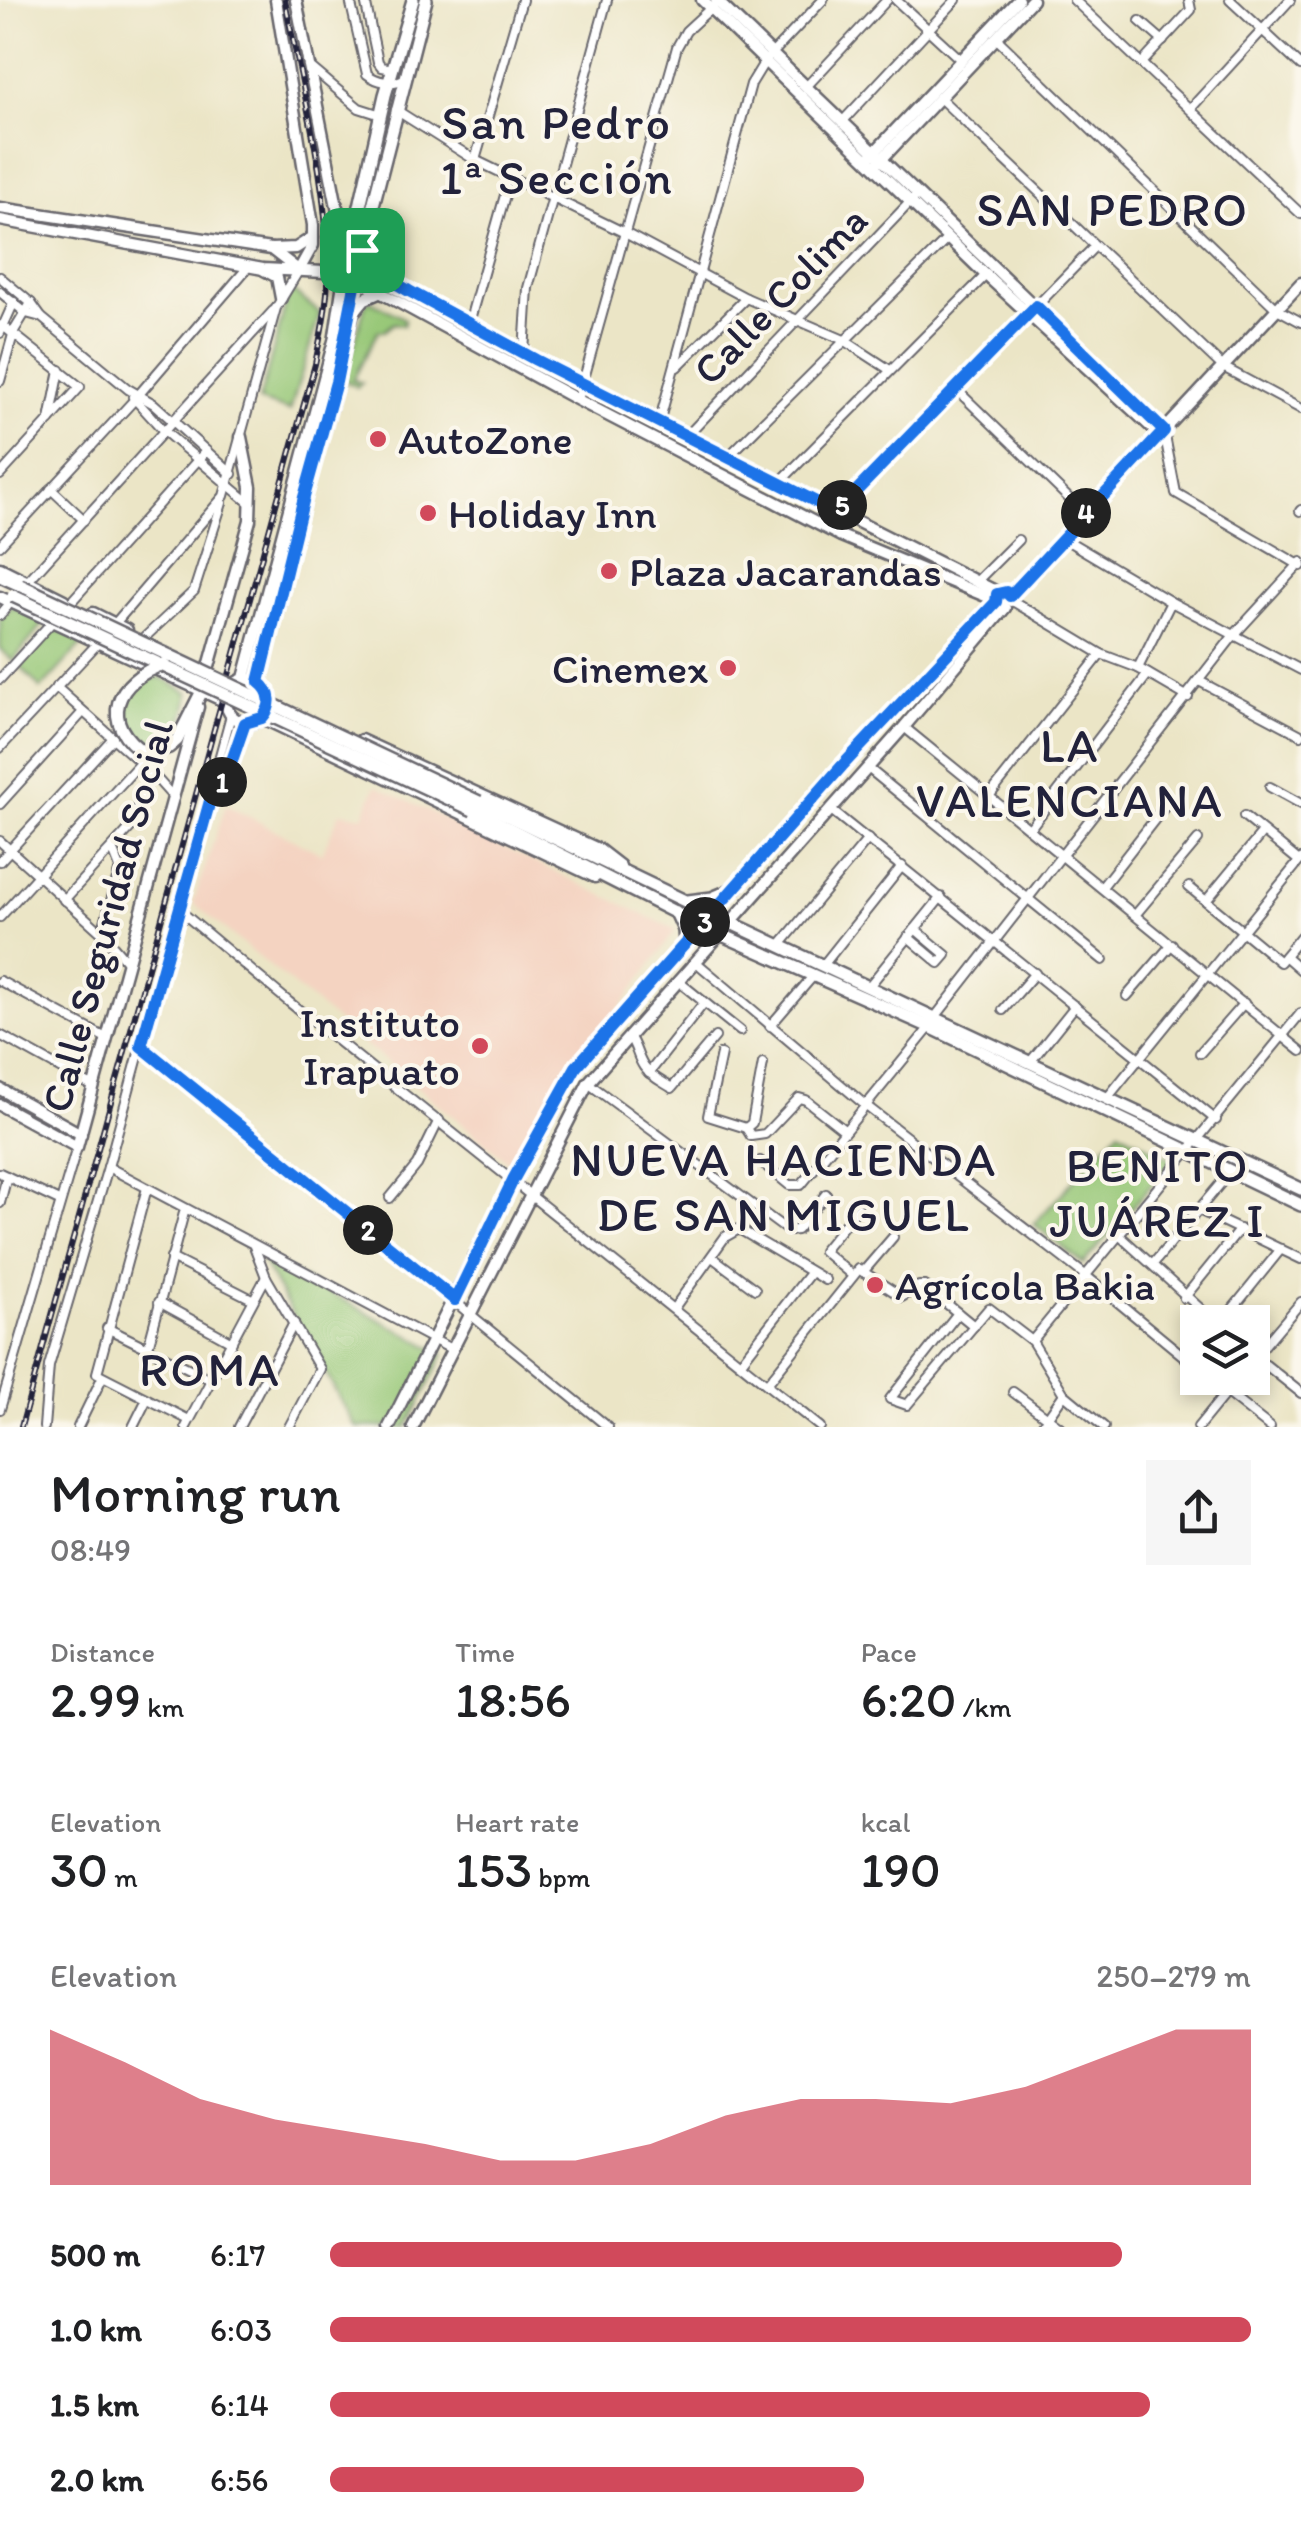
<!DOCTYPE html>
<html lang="en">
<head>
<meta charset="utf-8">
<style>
  body { margin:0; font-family:Itim,sans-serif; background:#f6f6f6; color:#202124; height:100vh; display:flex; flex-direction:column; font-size:38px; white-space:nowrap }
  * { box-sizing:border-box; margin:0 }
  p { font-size:32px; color:#757577 }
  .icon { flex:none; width:55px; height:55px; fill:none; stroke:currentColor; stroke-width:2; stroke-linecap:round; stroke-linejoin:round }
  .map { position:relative; height:1427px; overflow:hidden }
  .sheet { display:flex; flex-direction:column; background:#fff; flex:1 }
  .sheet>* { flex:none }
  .fabs { position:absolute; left:1180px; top:1305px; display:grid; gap:20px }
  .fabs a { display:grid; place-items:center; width:90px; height:90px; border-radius:0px; background:#fff; box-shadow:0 5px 15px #0003; font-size:50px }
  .pin { position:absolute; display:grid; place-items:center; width:85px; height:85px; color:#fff; margin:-42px; border-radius:20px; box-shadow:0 5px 15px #0006 }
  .km { position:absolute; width:50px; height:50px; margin:-25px; border-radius:50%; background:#222; color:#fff; font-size:28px; line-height:50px; text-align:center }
  .round { display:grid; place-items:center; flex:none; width:105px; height:105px; border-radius:0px; background:#f6f6f6 }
  .summary { display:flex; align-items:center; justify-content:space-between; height:170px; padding:0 50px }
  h1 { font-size:55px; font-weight:600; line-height:75px }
  .metrics { display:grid; grid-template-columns:repeat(3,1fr); gap:15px; height:170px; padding:10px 50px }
  .metrics div { display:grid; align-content:center }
  .metrics b { font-size:50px; font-weight:600 }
  .metrics small { font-size:28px; font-weight:400 }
  .metrics p { font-size:28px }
  .chart { height:280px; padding:20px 50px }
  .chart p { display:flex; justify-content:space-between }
  .chart svg { width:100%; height:180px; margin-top:10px; fill:#d1495b; opacity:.7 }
  ul { padding:0 50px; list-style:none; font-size:32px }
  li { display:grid; grid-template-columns:160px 120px 1fr; align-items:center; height:75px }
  li i { height:25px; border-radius:12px; background:#d1495b }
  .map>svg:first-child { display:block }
  .built { fill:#f4d3c1 }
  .green { fill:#98c878; stroke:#5d755a; stroke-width:2.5 }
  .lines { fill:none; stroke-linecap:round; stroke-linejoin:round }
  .street-casing { stroke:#68666c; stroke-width:12 }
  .secondary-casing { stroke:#68666c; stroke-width:15 }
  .primary-casing { stroke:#68666c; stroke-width:16 }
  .street { stroke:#fff; stroke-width:8 }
  .secondary { stroke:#fff; stroke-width:10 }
  .primary { stroke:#fff; stroke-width:11 }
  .rail-casing { stroke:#22223b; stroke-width:6 }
  .rail { stroke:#fbf7ec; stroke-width:2.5; stroke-dasharray:8; stroke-linecap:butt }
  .primary-bridge-casing { stroke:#68666c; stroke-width:16; stroke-linecap:butt }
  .primary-bridge { stroke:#fff; stroke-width:11 }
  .route-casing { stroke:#fff; stroke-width:20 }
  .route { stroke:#1a73e8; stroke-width:12 }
  .poi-dot { fill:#d1495b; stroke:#fbf7ec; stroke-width:4 }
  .labels { text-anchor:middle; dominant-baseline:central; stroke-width:8; stroke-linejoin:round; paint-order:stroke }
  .street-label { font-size:42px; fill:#22223b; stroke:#fbf7ec }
  .poi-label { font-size:42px; fill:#22223b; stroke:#fbf7ec; text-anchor:start }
  .quarter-label { font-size:48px; letter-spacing:2.5px; fill:#22223b; stroke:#fbf7ec }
</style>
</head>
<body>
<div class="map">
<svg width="1301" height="1427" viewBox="0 0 1301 1427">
  <rect width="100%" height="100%" fill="#fbf7ec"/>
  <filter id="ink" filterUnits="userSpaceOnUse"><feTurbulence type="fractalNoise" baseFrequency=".01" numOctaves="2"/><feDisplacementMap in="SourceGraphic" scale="20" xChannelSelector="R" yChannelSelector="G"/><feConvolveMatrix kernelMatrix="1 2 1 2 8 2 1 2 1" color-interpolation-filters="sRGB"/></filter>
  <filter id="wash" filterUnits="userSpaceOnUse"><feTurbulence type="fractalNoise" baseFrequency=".0048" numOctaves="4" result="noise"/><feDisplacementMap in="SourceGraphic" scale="40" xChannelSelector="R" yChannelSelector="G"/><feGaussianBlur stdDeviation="2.25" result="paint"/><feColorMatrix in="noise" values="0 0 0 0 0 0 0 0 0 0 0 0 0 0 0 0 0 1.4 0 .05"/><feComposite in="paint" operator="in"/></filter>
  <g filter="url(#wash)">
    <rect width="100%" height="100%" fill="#ebe5c6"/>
    <!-- built -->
    <polygon class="built" points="376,786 676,930 509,1162 193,903 226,805 322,854 340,812 363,816"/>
    <!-- green -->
    <g class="green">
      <polygon points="290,289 320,313 290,411 259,401"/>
      <polygon points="369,300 405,319 403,325 394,323 384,331 378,331 353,380 362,383 357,387 344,380 365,305"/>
      <polygon points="12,606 45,622 13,661 0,649 0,619"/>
      <polygon points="52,626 84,642 41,689 18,664"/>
      <path d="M161,677L189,693L185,714L172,742L155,748C112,732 113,682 161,677Z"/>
      <polygon points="1119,1130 1173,1160 1083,1264 1034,1224"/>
      <polygon points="259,1255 444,1354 407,1427 356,1427"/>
    </g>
  </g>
  <g filter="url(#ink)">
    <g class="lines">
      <defs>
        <g id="street">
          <path d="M350,0L367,74C377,82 392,85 404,79"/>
          <polyline points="365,0 378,62 382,67 393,69"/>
          <polyline points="896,0 961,60"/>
          <polyline points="1074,0 1301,214"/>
          <polyline points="1230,0 1301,66"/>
          <polyline points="1140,21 1163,41"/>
          <polyline points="997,39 1277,309 1301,322"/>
          <polyline points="1142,63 1191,10 1189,0"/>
          <polyline points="308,65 359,108 381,115"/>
          <polyline points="806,87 887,0"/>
          <polyline points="940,98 1223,367 1301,409"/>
          <polyline points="1191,108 1290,0"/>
          <polyline points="396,110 475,160 625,233 746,298 844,340 890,370"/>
          <polyline points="842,122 956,0"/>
          <polyline points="475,160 522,0"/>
          <polyline points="0,277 31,303 41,317 128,389 154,404 232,474"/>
          <polyline points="0,292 26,313 41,317"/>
          <polyline points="469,323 507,188"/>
          <polyline points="0,333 14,302"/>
          <polyline points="524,353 528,288 607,0"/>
          <polyline points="677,367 746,298"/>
          <polyline points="0,381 14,331 31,303"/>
          <polyline points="956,389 1085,514"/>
          <polyline points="133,397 164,431 251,504"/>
          <polyline points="578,400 677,47 686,31 712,7"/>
          <polyline points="50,420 60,370"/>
          <polyline points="659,423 751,84 765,61 823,0"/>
          <polyline points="1164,431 1176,493 1301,566"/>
          <polyline points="686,437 914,198"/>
          <polyline points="728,457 948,238"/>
          <polyline points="0,475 80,387 2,325"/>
          <polyline points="779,483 986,275"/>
          <polyline points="51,489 84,520"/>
          <polyline points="1300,511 1301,510"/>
          <polyline points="836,512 1095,246"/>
          <polyline points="1063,538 1171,602 1301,670"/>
          <polyline points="0,545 135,399 249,266"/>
          <polyline points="977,581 1018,540"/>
          <polyline points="27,582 273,311"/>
          <polyline points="1011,600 1101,654 1138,668 1188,697"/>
          <polyline points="70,603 206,451"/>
          <polyline points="0,615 11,602"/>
          <polyline points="112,627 224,496 276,308 299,270"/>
          <polyline points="144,638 194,591 222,503"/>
          <polyline points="1138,668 1171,602"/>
          <polyline points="0,679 53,621"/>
          <polyline points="1199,681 1301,735"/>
          <polyline points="56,687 149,770 174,798"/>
          <polyline points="904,727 1301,1051"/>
          <polyline points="0,748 99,642"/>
          <polyline points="868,768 1103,960"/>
          <polyline points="1270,787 1301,804"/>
          <polyline points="213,790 227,775 245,723"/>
          <polyline points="990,795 1101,654"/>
          <polyline points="0,804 83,712"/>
          <polyline points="831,810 1216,1120"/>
          <polyline points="1244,816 1299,861"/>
          <polyline points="1031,827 1148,674"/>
          <polyline points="0,841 102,933 128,963"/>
          <polyline points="0,861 113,738"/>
          <polyline points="1102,887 1166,805"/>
          <polyline points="1189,887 1280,962 1301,936"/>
          <polyline points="64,900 131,827 149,770"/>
          <polyline points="1206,901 1263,832"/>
          <polyline points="178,909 289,1002 820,1427"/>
          <polyline points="1136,914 1198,840"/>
          <polyline points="0,917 140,763"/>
          <polyline points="102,933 120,868 112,848"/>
          <polyline points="908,937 939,963 946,955 915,929"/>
          <polyline points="781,944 868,839"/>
          <polyline points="1285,956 1301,970"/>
          <polyline points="696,962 865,1105 1085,1275 1198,1368"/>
          <polyline points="824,964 902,866"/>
          <polyline points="0,981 106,1038"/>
          <polyline points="678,981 740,1031"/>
          <polyline points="870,985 941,897"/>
          <polyline points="1127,996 1172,944"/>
          <polyline points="1003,1010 1035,973"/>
          <polyline points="936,1016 1234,635 1301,562"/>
          <polyline points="770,1026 814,975"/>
          <polyline points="0,1035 92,1086"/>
          <path d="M629,1036C637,1047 637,1057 644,1067C651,1077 663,1082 672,1088L715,1037"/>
          <polyline points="141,1045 608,1427"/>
          <polyline points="1200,1053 1244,1003"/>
          <polyline points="721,1054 708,1116 746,1128 752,1123 763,1063"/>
          <polyline points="1031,1061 1075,1006"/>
          <polyline points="649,1073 703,1004"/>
          <polyline points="588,1083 788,1231 797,1230 826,1194"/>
          <polyline points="1108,1097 1301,859"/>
          <polyline points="746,1128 751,1136 765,1134 799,1098 806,1100 844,1130"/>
          <polyline points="760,1161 789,1185 801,1185 930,1027"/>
          <polyline points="108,1167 453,1350"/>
          <polyline points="0,1173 59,1201"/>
          <polyline points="147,1188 97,1373 189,1420"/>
          <polyline points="390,1198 417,1165 439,1120"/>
          <polyline points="0,1203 7,1176"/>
          <polyline points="1199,1210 1301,1259"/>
          <polyline points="1118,1234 1215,1322"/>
          <polyline points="254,1246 266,1277 320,1369 289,1427"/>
          <polyline points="712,1257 755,1289"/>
          <polyline points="171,1258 252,1299"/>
          <polyline points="1153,1264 1231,1171"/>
          <polyline points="863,1272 893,1237"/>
          <polyline points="853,1276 823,1251 858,1208"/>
          <polyline points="1184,1298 1240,1229"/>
          <polyline points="159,1302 232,1342"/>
          <polyline points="674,1308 725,1237 739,1229 825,1280"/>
          <polyline points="958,1313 890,1399 907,1405 989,1308 1032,1341 1064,1394 1104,1427"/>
          <polyline points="1222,1322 1281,1249"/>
          <polyline points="107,1328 212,1380"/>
          <polyline points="1032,1341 1301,1013"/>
          <polyline points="148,1347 185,1209"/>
          <polyline points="1252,1360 1301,1302"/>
          <polyline points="741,1362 810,1273"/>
          <polyline points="1266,1365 1301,1393"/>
          <polyline points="1208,1378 1270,1427"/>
          <polyline points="767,1384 859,1269 902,1297 919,1286 925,1286 974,1326"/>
          <polyline points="1013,1392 1060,1427"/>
          <polyline points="0,1409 77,1147"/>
          <polyline points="44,1427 49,1366 108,1167 231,715"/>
          <polyline points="78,1427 102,1378"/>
          <polyline points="133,1427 147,1399"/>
          <polyline points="186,1427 266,1277"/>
          <polyline points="239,1427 294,1323"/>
          <polyline points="1041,1427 1064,1394"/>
          <polyline points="1198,1427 1238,1378"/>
        </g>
        <g id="secondary">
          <polyline points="276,0 313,225 313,245 299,270"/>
          <polyline points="296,0 343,237 344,264"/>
          <polyline points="702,0 986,275 1160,435"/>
          <polyline points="716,0 1164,431"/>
          <polyline points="871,156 1018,0"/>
          <polyline points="878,163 1032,0"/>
          <polyline points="0,208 271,249 298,270"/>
          <polyline points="0,220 263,269 345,273 578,400 841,536 995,600"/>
          <polyline points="271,249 296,248 313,237"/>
          <polyline points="362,249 380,275 537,360 999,593"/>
          <polyline points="264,270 277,277 281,298"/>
          <polyline points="0,568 64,600"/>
          <polyline points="1010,596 1301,283"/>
          <polyline points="0,597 226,702"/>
          <polyline points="93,613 127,630"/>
          <circle cx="248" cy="701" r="22"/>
          <polyline points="205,681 250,520 251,487 241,437"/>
          <polyline points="262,718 595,877"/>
          <polyline points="361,740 598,849 620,866"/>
          <polyline points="0,1089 81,1134"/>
          <polyline points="0,1105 77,1147 198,707"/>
          <polyline points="389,1427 513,1180 576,1067 842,766 996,602"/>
          <polyline points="413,1427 588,1083 904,727 1005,608"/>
        </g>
        <g id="primary">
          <polyline points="355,310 364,299 380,292"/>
          <polyline points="0,576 20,585"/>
          <polyline points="244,680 335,339 345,273 385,95 413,0"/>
          <polyline points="259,682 304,497 331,403 352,314 363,244 426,0"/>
          <polyline points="177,740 202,691"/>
          <polyline points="479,802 712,914 1301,1189"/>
          <polyline points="473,810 702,926 930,1027 1301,1205"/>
          <polyline points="688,901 712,898 736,888"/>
          <polyline points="676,912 684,930 685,945"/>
        </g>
      </defs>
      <!-- street casing -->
      <use href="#street" class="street-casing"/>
      <!-- secondary casing -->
      <use href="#secondary" class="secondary-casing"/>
      <!-- primary casing -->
      <use href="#primary" class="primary-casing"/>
      <!-- street -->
      <use href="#street" class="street"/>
      <!-- secondary -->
      <use href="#secondary" class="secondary"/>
      <!-- primary -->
      <use href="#primary" class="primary"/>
      <defs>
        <path id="rail" d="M21,1427L315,364C321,334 328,303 328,273C328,181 302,89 285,0"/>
      </defs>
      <!-- rail casing -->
      <use href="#rail" class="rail-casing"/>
      <!-- rail -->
      <use href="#rail" class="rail"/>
      <defs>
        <g id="primary-bridge">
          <polyline points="20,585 479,802"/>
          <polyline points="13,596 473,810"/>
          <path d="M164,664C116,680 97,722 146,754L169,747L177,740"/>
        </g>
      </defs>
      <!-- primary-bridge casing -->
      <use href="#primary-bridge" class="primary-bridge-casing"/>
      <!-- primary-bridge -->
      <use href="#primary-bridge" class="primary-bridge"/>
    </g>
  </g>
  <g class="lines" filter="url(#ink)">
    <defs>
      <path id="route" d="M362,250L380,274L409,291L536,360L836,512L1036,306L1164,431L1010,596L1006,592L997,594L996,602L842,766L576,1067L513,1180L455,1300L141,1046L213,790L227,775L245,723L262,718C273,706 272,692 259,682L304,497L336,382Z"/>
    </defs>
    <!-- route casing -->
    <use href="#route" class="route-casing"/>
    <!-- route -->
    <use href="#route" class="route"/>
  </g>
  <!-- markers -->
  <g class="poi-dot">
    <circle cx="378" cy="439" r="10"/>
    <circle cx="428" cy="513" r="10"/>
    <circle cx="609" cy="571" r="10"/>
    <circle cx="728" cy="668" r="10"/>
    <circle cx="480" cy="1046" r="10"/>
    <circle cx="875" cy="1285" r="10"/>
  </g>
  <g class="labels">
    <!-- street labels -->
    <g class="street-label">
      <text transform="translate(780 295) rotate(-46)">Calle Colima</text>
      <text transform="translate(107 916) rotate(-75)">Calle Seguridad Social</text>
    </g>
    <!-- poi labels -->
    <g class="poi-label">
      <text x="398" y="439">AutoZone</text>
      <text x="448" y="513">Holiday Inn</text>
      <text x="629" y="571">Plaza Jacarandas</text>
      <text x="708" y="668" text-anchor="end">Cinemex</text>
      <text x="460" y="1022" text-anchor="end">Instituto<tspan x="460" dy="48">Irapuato</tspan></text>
      <text x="895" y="1285">Agrícola Bakia</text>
    </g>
    <!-- quarter labels -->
    <g class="quarter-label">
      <text x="557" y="122">San Pedro<tspan x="557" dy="55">1ª Sección</tspan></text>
      <text x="1113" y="209">SAN PEDRO</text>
      <text x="1070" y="745">LA<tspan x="1070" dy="55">VALENCIANA</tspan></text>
      <text x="784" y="1159">NUEVA HACIENDA<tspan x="784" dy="55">DE SAN MIGUEL</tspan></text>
      <text x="1158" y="1165">BENITO<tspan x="1158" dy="55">JUÁREZ I</tspan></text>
      <text x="210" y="1369">ROMA</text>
    </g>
  </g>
</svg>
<div class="fabs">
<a><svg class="icon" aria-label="layers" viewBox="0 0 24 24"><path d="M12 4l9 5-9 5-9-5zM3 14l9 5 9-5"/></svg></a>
</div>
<div class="pin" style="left:362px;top:250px;background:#1e9e55"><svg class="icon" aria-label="arrive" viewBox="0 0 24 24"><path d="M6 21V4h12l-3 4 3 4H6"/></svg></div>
<b class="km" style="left:222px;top:782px">1</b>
<b class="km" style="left:368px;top:1230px">2</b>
<b class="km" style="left:705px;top:922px">3</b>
<b class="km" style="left:1086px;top:513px">4</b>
<b class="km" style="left:842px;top:505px">5</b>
</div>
<section class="sheet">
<div class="summary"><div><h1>Morning run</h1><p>08:49</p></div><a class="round"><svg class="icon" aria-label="share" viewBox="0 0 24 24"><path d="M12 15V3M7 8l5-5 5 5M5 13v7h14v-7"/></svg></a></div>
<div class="metrics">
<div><p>Distance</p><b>2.99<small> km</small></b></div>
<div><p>Time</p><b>18:56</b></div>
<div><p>Pace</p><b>6:20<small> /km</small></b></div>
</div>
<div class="metrics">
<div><p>Elevation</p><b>30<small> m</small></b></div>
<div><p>Heart rate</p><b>153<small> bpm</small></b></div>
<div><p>kcal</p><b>190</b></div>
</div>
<div class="chart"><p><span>Elevation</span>250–279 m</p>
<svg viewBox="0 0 160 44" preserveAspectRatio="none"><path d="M0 44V6L10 14L20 23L30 28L40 31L50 34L60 38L70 38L80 34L90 27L100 23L110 23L120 24L130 20L140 13L150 6L160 6V44z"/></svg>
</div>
<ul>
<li><b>500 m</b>6:17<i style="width:86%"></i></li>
<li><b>1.0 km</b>6:03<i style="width:100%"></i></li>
<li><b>1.5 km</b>6:14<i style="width:89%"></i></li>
<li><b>2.0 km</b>6:56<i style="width:58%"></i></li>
</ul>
</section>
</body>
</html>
